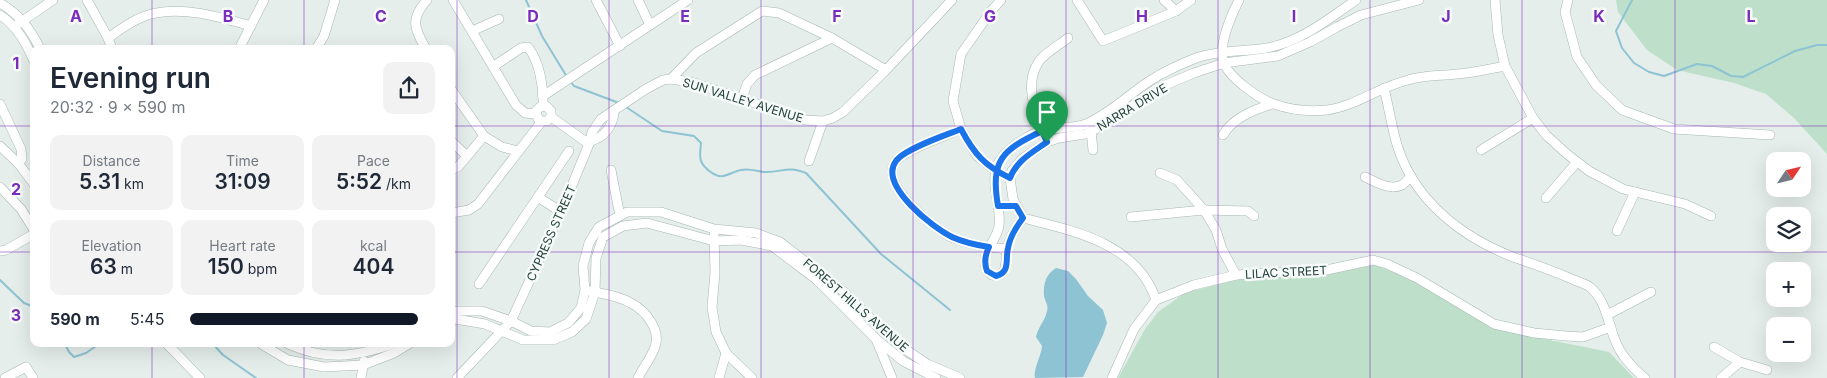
<!DOCTYPE html>
<html lang="en">
<head>
<meta charset="utf-8">
<style>
  body { margin:0; font-family:Inter,sans-serif; background:#f2f2f3; color:#1f2937; height:100vh; display:flex; flex-direction:column; font-size:19px; white-space:nowrap }
  * { box-sizing:border-box; margin:0 }
  p { font-size:16px; color:#747a83 }
  .icon { flex:none; width:28px; height:28px; fill:none; stroke:currentColor; stroke-width:2; stroke-linecap:round; stroke-linejoin:round }
  .map { position:relative; flex:1; overflow:hidden }
  .panel { position:absolute; left:30px; top:45px; width:425px; height:302px; display:flex; flex-direction:column; background:#fff; border-radius:10px; box-shadow:0 5px 20px #0002 }
  .panel>* { flex:none }
  .needle { width:32px; rotate:55deg }
  .controls { position:absolute; left:1766px; top:152px; display:grid; gap:10px }
  .controls a { display:grid; place-items:center; width:45px; height:45px; border-radius:10px; background:#fff; box-shadow:0 5px 20px #0002; font-size:25px }
  .pin { position:absolute; display:grid; place-items:center; width:42px; height:42px; color:#fff; margin:-51px -21px; border-radius:50% 50% 50% 0; rotate:-45deg; box-shadow:0 0 5px #0007 }
  .pin .icon { rotate:45deg }
  .round { display:grid; place-items:center; flex:none; width:52px; height:52px; border-radius:10px; background:#f2f2f3 }
  .head { display:flex; align-items:center; justify-content:space-between; height:85px; padding:0 20px }
  h1 { font-size:28px; font-weight:600; line-height:38px }
  .metrics { display:grid; grid-template-columns:repeat(3,1fr); gap:8px; height:85px; padding:5px 20px }
  .metrics div { display:grid; align-content:center; border-radius:10px; background:#f2f2f3; text-align:center }
  .metrics b { font-size:21px; font-weight:600 }
  .metrics small { font-size:14px; font-weight:400 }
  .metrics p { font-size:14px }
  ul { padding:0 20px; list-style:none; font-size:16px }
  li { display:grid; grid-template-columns:80px 60px 1fr; align-items:center; height:38px }
  li i { height:12px; border-radius:6px; background:#111827 }
  .map>svg:first-child { display:block }
  .green { fill:#bedfca }
  .water { fill:#8ec3d3 }
  .lines { fill:none; stroke-linecap:round; stroke-linejoin:round }
  .stream { stroke:#8ec3d3; stroke-width:2 }
  .minor-casing { stroke:#a7b7b3; stroke-width:10 }
  .minor { stroke:#fff; stroke-width:9 }
  .route-casing { stroke:#fff; stroke-width:10 }
  .route { stroke:#1a73e8; stroke-width:6 }
  .grid { fill:none; stroke:#7b2cbf; stroke-width:1; stroke-opacity:0.55 }
  .labels { text-anchor:middle; dominant-baseline:central; stroke-width:5; stroke-linejoin:round; paint-order:stroke }
  .street-label { font-size:12px; fill:#24413b; stroke:#f6faf9 }
  .grid-label { font-size:16px; text-anchor:middle; font-weight:bold; fill:#7b2cbf; stroke:#f6faf9; stroke-width:5; stroke-linejoin:round; paint-order:stroke }
</style>
</head>
<body>
<div class="map">
<svg width="1827" height="378" viewBox="0 0 1827 378">
  <rect width="100%" height="100%" fill="#e5eeeb"/>
  <!-- green -->
  <g class="green">
    <polygon points="1616,0 1827,0 1827,154 1794,118 1766,94 1734,83 1677,70 1647,50 1618,12"/>
    <polygon points="1374,265 1415,280 1495,329 1609,352 1634,378 1118,378 1145,329 1158,312 1185,293 1246,277 1316,277"/>
  </g>
  <!-- water -->
  <path class="water" d="M1056,268L1068,271L1076,279L1088,296L1103,310L1107,323L1103,335L1083,377L1035,378C1033,369 1041,357 1042,346L1036,337C1038,327 1045,321 1047,311C1049,306 1045,301 1044,296C1043,284 1046,274 1056,268Z"/>
  <g class="lines">
    <!-- stream -->
    <g class="stream">
      <polyline points="526,0 542,36 567,77"/>
      <polyline points="1632,0 1616,31 1622,48 1634,63 1649,72 1664,76 1697,64 1712,66 1731,76 1743,77 1795,51 1817,45 1827,45"/>
      <polyline points="570,81 574,86 619,103"/>
      <path d="M626,107L662,131L694,136L701,143C699,159 699,164 712,173C716,175 718,177 723,176C729,175 735,171 741,170C749,168 757,171 764,172C782,173 786,165 806,173L881,254L950,310"/>
      <polyline points="0,280 24,303 34,307"/>
      <polyline points="65,344 69,352 74,357 86,353 99,344"/>
      <polyline points="213,344 223,355 256,378"/>
    </g>
    <defs>
      <g id="minor">
        <polyline points="87,0 108,38 112,49"/>
        <polyline points="453,0 516,105 525,113 536,114"/>
        <polyline points="596,0 620,46"/>
        <polyline points="638,0 650,25"/>
        <polyline points="1001,0 991,11 961,54 953,101 961,129 977,156 996,171 1010,178"/>
        <polyline points="1077,0 1103,41 1176,11 1191,0"/>
        <polyline points="1164,0 1176,11"/>
        <path d="M1239,0C1231,16 1219,43 1223,61C1228,77 1259,99 1274,104C1291,110 1309,112 1327,110C1356,106 1379,87 1408,80C1424,75 1440,76 1457,74C1473,73 1489,69 1505,66"/>
        <polyline points="1495,0 1498,35 1505,66 1533,118 1546,135 1567,154 1589,171 1623,189 1685,204 1711,216"/>
        <polyline points="1568,0 1565,12 1577,57 1596,85 1622,110 1674,129 1770,135"/>
        <path d="M0,3C19,14 31,29 40,49"/>
        <path d="M0,15C17,26 26,43 34,61"/>
        <polyline points="18,24 53,0"/>
        <polyline points="472,31 499,19"/>
        <path d="M108,38C121,29 134,19 148,15C181,5 220,17 251,26"/>
        <polyline points="239,49 264,0"/>
        <polyline points="316,49 324,36 335,0"/>
        <path d="M426,49C414,28 410,19 427,0"/>
        <path d="M494,66L521,48L528,47C539,61 543,84 543,101"/>
        <polyline points="671,79 696,53 762,11 779,13 832,38 886,70"/>
        <path d="M1384,88C1389,108 1392,129 1398,148C1416,202 1462,237 1513,257C1534,264 1554,271 1574,280C1579,282 1587,284 1591,288C1606,301 1608,323 1615,340C1620,354 1633,369 1645,378"/>
        <polyline points="451,89 484,136 502,147 518,151"/>
        <polyline points="543,96 688,0"/>
        <polyline points="742,99 747,84 755,75 832,38"/>
        <polyline points="0,104 21,149 22,159 18,163"/>
        <polyline points="551,117 589,144"/>
        <path d="M961,129C946,136 905,149 896,161C878,184 932,227 951,237C969,245 989,247 1007,249"/>
        <polyline points="1091,131 1093,150"/>
        <path d="M1045,135C1035,112 1023,83 1040,60C1048,51 1059,45 1068,38"/>
        <path d="M1223,135C1233,118 1253,110 1272,104"/>
        <polyline points="451,141 467,156"/>
        <path d="M590,141C604,138 613,126 614,112"/>
        <polyline points="0,146 18,163 34,184"/>
        <polyline points="1481,150 1533,118"/>
        <polyline points="809,161 823,121"/>
        <polyline points="451,170 458,167 484,136"/>
        <polyline points="611,170 620,216"/>
        <polyline points="1160,173 1177,180 1204,210 1216,230 1222,249 1236,275"/>
        <path d="M1365,177C1376,182 1390,191 1402,185C1405,183 1408,179 1411,176"/>
        <polyline points="0,187 21,209 34,230"/>
        <polyline points="538,197 561,212"/>
        <polyline points="1546,198 1577,162"/>
        <polyline points="451,213 469,210 478,204 542,121 547,121 551,117 551,111 546,106 540,107 536,111 538,119 542,121"/>
        <polyline points="1131,217 1204,210 1248,211 1254,216"/>
        <path d="M1023,218C1016,227 1009,239 1007,250C1005,260 1009,278 992,275L987,271C979,253 996,243 999,226C1002,206 988,182 999,162C1006,149 1030,133 1045,130C1058,127 1073,129 1086,124C1111,113 1129,94 1151,80C1165,71 1181,64 1196,58C1219,50 1243,52 1267,48C1300,42 1329,19 1356,0"/>
        <polyline points="1023,218 1013,199 1010,178 1012,171 1022,159 1047,142 1059,138 1085,134 1107,124 1156,89 1194,73 1224,63 1278,56 1310,42 1337,27 1361,15 1419,0"/>
        <path d="M1023,218C1074,231 1137,243 1156,300"/>
        <polyline points="1617,231 1635,192"/>
        <polyline points="714,235 715,273 712,307 716,332 726,353 752,378"/>
        <polyline points="0,251 6,250 34,234"/>
        <polyline points="479,284 569,151"/>
        <path d="M590,291C604,294 619,296 631,303C646,311 661,330 655,347C651,358 643,368 638,378"/>
        <polyline points="451,314 457,311 482,311 511,321 531,331 550,332 568,323 581,308 585,290 583,266 589,243 599,227 627,212 661,212 714,229 756,233 780,242 843,291 881,329 899,345 927,364 960,378"/>
        <polyline points="1607,315 1651,292"/>
        <polyline points="451,321 455,319 485,324 523,340 553,340 572,332 586,319 595,292 596,258 603,237 623,226 647,223 714,241 741,240 772,246 817,280 875,338 903,361 936,378"/>
        <polyline points="876,339 892,378"/>
        <polyline points="167,344 200,378"/>
        <polyline points="261,344 288,360 324,367 363,365 394,353 409,344"/>
        <path d="M288,344C326,361 354,357 393,344"/>
        <polyline points="1714,347 1740,362 1767,370"/>
        <polyline points="5,378 26,367 33,378"/>
        <polyline points="361,378 364,361"/>
        <polyline points="457,378 511,321 561,212 589,144 592,132 601,119 646,89 663,80 671,79 691,82 805,120 823,121 833,118 843,112 886,70 952,0"/>
        <polyline points="719,378 726,353"/>
        <polyline points="1112,378 1134,329 1156,300 1194,285 1236,275 1286,272 1317,272 1373,260 1387,264 1417,278 1494,324 1534,333 1566,336 1583,337 1611,327"/>
        <polyline points="1721,378 1740,362"/>
      </g>
    </defs>
    <!-- minor casing -->
    <use href="#minor" class="minor-casing"/>
    <!-- minor -->
    <use href="#minor" class="minor"/>
  </g>
  <g class="lines">
    <defs>
      <path id="route" d="M1047,142C1033,152 1016,161 1010,178C985,166 974,154 961,129C946,135 904,149 896,161C878,185 933,228 952,237C963,242 976,245 989,247C985,255 984,263 987,271L996,276C1011,272 1005,259 1008,248C1010,237 1016,227 1023,218L1016,206H998C990,159 1003,150 1042,131L1047,142"/>
    </defs>
    <!-- route casing -->
    <use href="#route" class="route-casing"/>
    <!-- route -->
    <use href="#route" class="route"/>
  </g>
  <!-- grid -->
  <path class="grid" d="M152,0V49M304,0V49M457,0V378M609,0V378M761,0V378M913,0V378M1066,0V378M1218,0V378M1370,0V378M1522,0V378M1675,0V378M0,126H34M451,126H1827M0,252H34M451,252H1827M152,344V378M304,344V378"/>
  <g class="labels">
    <!-- street labels -->
    <g class="street-label">
      <text transform="translate(743 100) rotate(17)">SUN VALLEY AVENUE</text>
      <text transform="translate(1132 107) rotate(-31)">NARRA DRIVE</text>
      <text transform="translate(551 233) rotate(-66)">CYPRESS STREET</text>
      <text transform="translate(1286 272) rotate(-3)">LILAC STREET</text>
      <text transform="translate(856 305) rotate(41)">FOREST HILLS AVENUE</text>
    </g>
  </g>
  <g class="grid-label">
    <text x="76" y="22">A</text>
    <text x="228" y="22">B</text>
    <text x="381" y="22">C</text>
    <text x="533" y="22">D</text>
    <text x="685" y="22">E</text>
    <text x="837" y="22">F</text>
    <text x="990" y="22">G</text>
    <text x="1142" y="22">H</text>
    <text x="1294" y="22">I</text>
    <text x="1446" y="22">J</text>
    <text x="1599" y="22">K</text>
    <text x="1751" y="22">L</text>
    <text x="16" y="69">1</text>
    <text x="16" y="195">2</text>
    <text x="16" y="321">3</text>
  </g>
</svg>
<div class="controls">
<a><svg class="needle" viewBox="-14 -14 28 28"><path d="M0-13l5 13h-10z" fill="#e53935"/><path d="M0 13l5-13h-10z" fill="#747a83"/></svg></a>
<a><svg class="icon" aria-label="layers" viewBox="0 0 24 24"><path d="M12 4l9 5-9 5-9-5zM3 14l9 5 9-5"/></svg></a>
<a>+</a>
<a>−</a>
</div>
<div class="pin" style="left:1047px;top:142px;background:#1e9e55"><svg class="icon" aria-label="arrive" viewBox="0 0 24 24"><path d="M6 21V4h12l-3 4 3 4H6"/></svg></div>
<section class="panel">
<div class="head"><div><h1>Evening run</h1><p>20:32 · 9 × 590 m</p></div><a class="round"><svg class="icon" aria-label="share" viewBox="0 0 24 24"><path d="M12 15V3M7 8l5-5 5 5M5 13v7h14v-7"/></svg></a></div>
<div class="metrics">
<div><p>Distance</p><b>5.31<small> km</small></b></div>
<div><p>Time</p><b>31:09</b></div>
<div><p>Pace</p><b>5:52<small> /km</small></b></div>
</div>
<div class="metrics">
<div><p>Elevation</p><b>63<small> m</small></b></div>
<div><p>Heart rate</p><b>150<small> bpm</small></b></div>
<div><p>kcal</p><b>404</b></div>
</div>
<ul>
<li><b>590 m</b>5:45<i style="width:93%"></i></li>
</ul>
</section>
</div>
</body>
</html>
